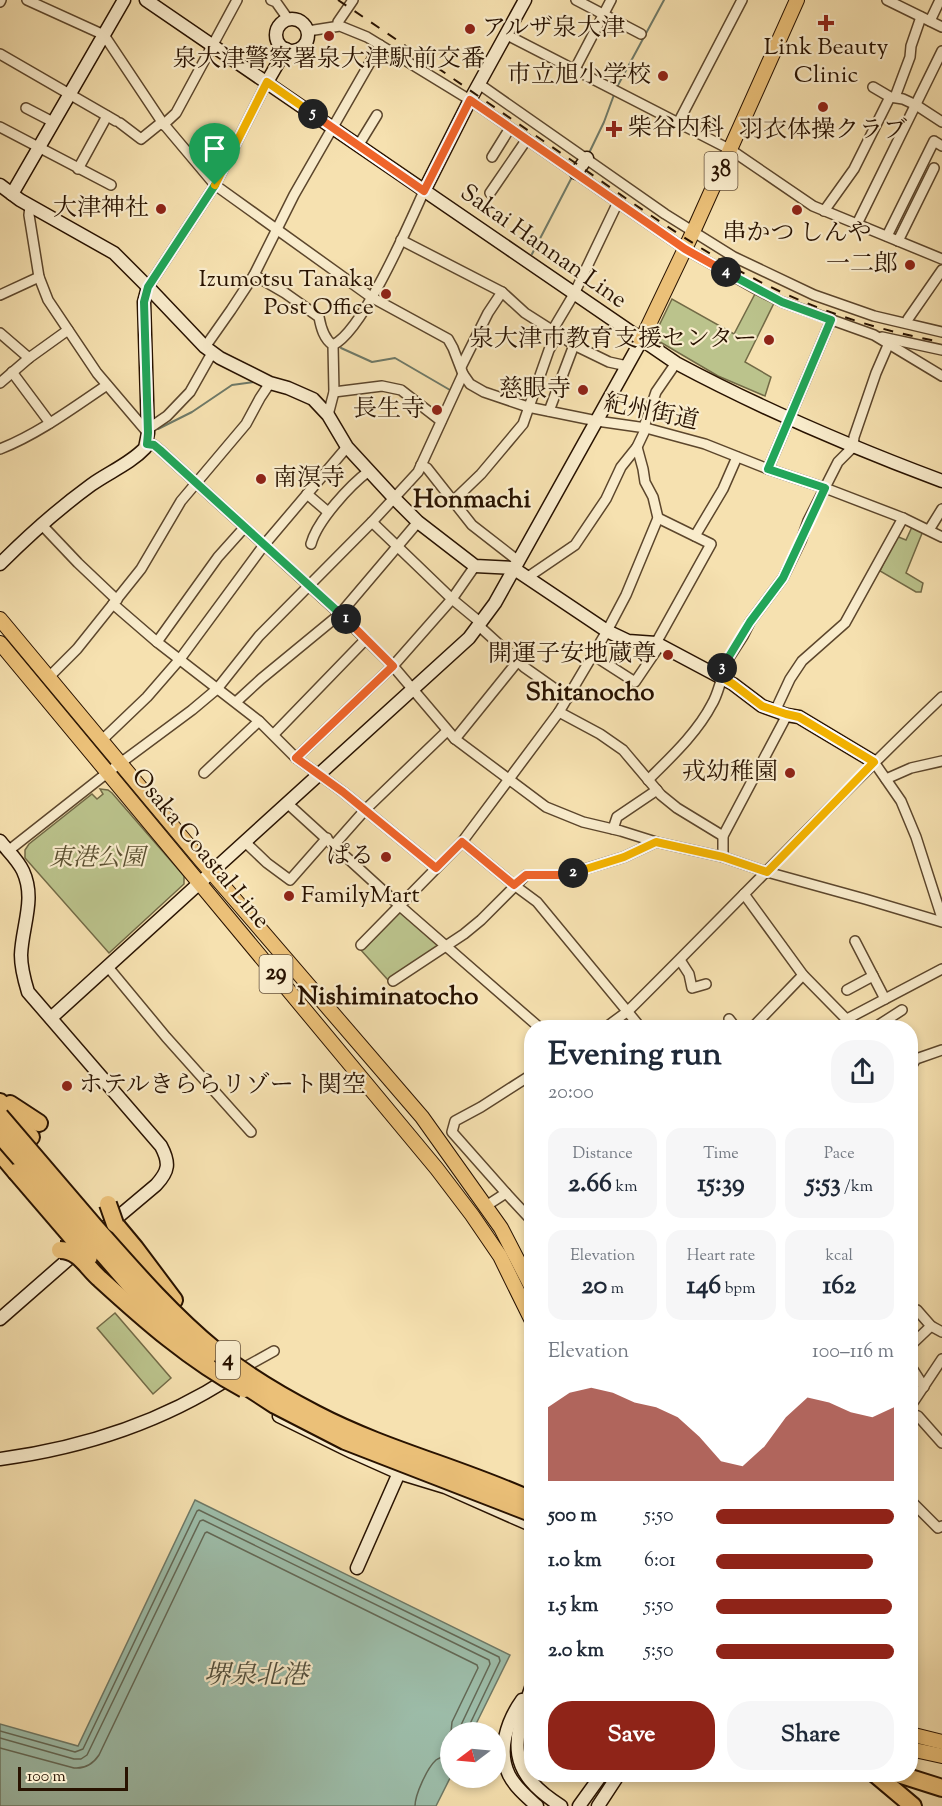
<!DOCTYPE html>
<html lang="en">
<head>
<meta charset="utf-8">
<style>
  body { margin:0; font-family:"Sorts Mill Goudy","Noto Serif JP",serif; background:#f6f6f7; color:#1f2937; height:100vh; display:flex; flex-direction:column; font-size:22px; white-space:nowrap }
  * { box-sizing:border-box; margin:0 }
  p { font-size:20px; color:#747a83 }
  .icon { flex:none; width:33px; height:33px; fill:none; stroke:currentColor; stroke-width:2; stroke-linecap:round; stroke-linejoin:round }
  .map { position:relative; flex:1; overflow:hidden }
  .details { position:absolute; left:524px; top:1020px; width:394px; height:762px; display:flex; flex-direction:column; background:#fff; border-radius:24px; box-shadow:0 3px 9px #0003 }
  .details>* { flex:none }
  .needle { width:39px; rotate:254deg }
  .buttons { position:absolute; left:440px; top:1722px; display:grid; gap:12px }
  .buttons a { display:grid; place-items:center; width:66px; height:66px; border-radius:50%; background:#fff; box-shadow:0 3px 9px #0003; font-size:30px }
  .scale { position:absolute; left:18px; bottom:15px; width:110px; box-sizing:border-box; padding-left:6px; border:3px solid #281200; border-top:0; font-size:16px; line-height:21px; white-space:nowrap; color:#281200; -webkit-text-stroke:4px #f9eccc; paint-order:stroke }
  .pin { position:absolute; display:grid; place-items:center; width:51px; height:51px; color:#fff; margin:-62px -26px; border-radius:50% 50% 50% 0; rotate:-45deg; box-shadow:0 0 6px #0007 }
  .pin .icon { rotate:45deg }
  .km { position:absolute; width:30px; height:30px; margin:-15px; border-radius:50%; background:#222; color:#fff; font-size:16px; line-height:30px; text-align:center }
  .round { display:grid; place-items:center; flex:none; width:63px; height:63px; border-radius:24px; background:#f6f6f7 }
  .head { display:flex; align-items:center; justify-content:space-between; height:102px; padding:0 24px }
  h1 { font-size:33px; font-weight:800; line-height:45px }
  .stats { display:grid; grid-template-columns:repeat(3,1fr); gap:9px; height:102px; padding:6px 24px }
  .stats div { display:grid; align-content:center; border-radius:15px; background:#f6f6f7; text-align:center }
  .stats b { font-size:26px; font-weight:800 }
  .stats small { font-size:16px; font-weight:400 }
  .stats p { font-size:16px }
  .chart { height:168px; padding:12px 24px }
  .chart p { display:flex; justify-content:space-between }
  .chart svg { width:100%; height:108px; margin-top:6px; fill:#8f2418; opacity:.7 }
  .primary-button { display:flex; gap:12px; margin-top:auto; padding:12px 24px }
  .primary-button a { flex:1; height:69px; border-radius:24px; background:#8f2418; color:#fff; font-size:24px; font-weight:800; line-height:69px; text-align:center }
  .primary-button a+a { background:#f6f6f7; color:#1f2937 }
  ul { padding:0 24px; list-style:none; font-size:20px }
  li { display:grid; grid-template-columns:96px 72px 1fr; align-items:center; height:45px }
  li i { height:15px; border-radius:8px; background:#8f2418 }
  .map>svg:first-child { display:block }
  .green { fill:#bbc38c; stroke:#726a46; stroke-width:1.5 }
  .water { fill:#9dbeab; stroke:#6e7967; stroke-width:1.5 }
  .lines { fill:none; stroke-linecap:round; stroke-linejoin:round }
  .shore { stroke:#626856; stroke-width:1.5 }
  .stream { stroke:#6e7967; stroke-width:2 }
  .street-casing { stroke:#5c462c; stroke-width:12 }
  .secondary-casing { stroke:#281200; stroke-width:15 }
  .primary-casing { stroke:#281200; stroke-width:16 }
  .highway-casing { stroke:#281200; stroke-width:20 }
  .street { stroke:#f9eccc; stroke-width:9 }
  .secondary { stroke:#f9eccc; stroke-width:12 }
  .primary { stroke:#ebc078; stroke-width:14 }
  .highway { stroke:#ebc078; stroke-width:16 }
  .rail { stroke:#281200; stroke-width:2; stroke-dasharray:10 10; stroke-linecap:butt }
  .highway-bridge-casing { stroke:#281200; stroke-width:20; stroke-linecap:butt }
  .highway-bridge { stroke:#ebc078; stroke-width:16 }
  .split-1-casing { stroke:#fff; stroke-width:12 }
  .split-2-casing { stroke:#fff; stroke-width:12 }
  .split-3-casing { stroke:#fff; stroke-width:12 }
  .split-4-casing { stroke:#fff; stroke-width:12 }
  .split-5-casing { stroke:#fff; stroke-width:12 }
  .split-6-casing { stroke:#fff; stroke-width:12 }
  .split-1 { stroke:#22a559; stroke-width:8 }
  .split-2 { stroke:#f0652b; stroke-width:8 }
  .split-3 { stroke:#f5b400; stroke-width:8 }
  .split-4 { stroke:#22a559; stroke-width:8 }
  .split-5 { stroke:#f0652b; stroke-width:8 }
  .split-6 { stroke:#f5b400; stroke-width:8 }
  .poi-dot { fill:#8f2418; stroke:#f9eccc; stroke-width:2 }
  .labels { text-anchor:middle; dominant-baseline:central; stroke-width:4.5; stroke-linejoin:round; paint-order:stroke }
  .shield { fill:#f9eccc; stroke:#67533d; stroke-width:1.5 }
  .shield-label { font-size:22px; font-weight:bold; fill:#281200 }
  .poi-label { font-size:24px; fill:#281200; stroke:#f9eccc; text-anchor:end }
  .street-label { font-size:24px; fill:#281200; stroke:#f9eccc }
  .park-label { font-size:24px; font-style:italic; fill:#5b5031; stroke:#f9eccc }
  .neighbourhood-label { font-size:26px; font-weight:bold; fill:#281200; stroke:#f9eccc }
  .water-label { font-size:26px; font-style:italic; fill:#514e3c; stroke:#f9eccc }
</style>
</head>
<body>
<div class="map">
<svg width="942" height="1806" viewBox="0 0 942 1806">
  <rect width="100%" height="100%" fill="#f6e1b0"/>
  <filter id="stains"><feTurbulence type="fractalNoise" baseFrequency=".00333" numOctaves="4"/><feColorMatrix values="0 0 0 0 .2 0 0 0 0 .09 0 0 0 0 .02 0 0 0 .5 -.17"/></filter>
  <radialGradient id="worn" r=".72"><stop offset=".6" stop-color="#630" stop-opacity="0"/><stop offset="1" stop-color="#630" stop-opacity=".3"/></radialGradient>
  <!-- green -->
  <g class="green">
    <polygon points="756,292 775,301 745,362 771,377 765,396 718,376 655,339 655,334 672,299 734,334"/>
    <polygon points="912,527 923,531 906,573 923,583 921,592 916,592 880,571 896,536 906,540"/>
    <polygon points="100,789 108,790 112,793 184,876 184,884 109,953 25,858 25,850 29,844 92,794 97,799 103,794"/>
    <polygon points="400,909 442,945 388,980 360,949"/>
    <polygon points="115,1313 171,1378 153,1394 97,1328"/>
  </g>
  <!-- water -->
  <polygon class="water" points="195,1500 510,1655 472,1732 450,1732 450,1778 436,1806 0,1806 0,1724 78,1746"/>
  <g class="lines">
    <!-- shore -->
    <g class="shore">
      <polyline points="0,1731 75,1752 83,1749 197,1511 199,1510 499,1657 500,1661 468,1728 467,1732"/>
      <polyline points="0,1738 74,1759 81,1759 87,1755 200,1521 203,1520 489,1660 490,1664 461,1725 460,1732"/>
      <path d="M0,1748L74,1768C85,1769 93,1764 99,1755L205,1533L207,1532L477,1665L478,1668L452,1722L451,1732"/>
      <path d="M415,1806C415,1795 427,1768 436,1760C440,1757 445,1756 450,1755"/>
    </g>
    <!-- stream -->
    <g class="stream">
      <polyline points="617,87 664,0"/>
      <polyline points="590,151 604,122 615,92"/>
      <polyline points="532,254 572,177"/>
      <polyline points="341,348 372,362 395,358 450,390"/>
      <polyline points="158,429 192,412 232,385 254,382"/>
    </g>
    <defs>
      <g id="street">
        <polyline points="27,0 104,35 162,122 215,185 371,297 448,339 453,348 463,374 470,384 484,392 528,407 597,421 646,428 705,444 768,469 825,488 903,518 942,537"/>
        <polyline points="271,0 276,2 288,19"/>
        <polyline points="576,0 641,34"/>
        <polyline points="887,0 942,27"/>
        <polyline points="0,2 1,0"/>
        <polyline points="930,21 940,0"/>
        <polyline points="338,22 353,0"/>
        <polyline points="308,31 340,26 367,37 470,100 685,249 756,289 782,302 874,335 942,376"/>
        <polyline points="505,34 731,150 813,206 942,259"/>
        <polyline points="0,54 116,121"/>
        <polyline points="575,69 611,0"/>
        <polyline points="479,84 665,214 734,257 814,295 874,316 942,332"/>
        <polyline points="873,87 890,97 903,99 916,105 942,122"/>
        <polyline points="895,97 910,57 911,46 921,17"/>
        <polyline points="26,108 53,122"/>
        <polyline points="120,123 141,139 162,122"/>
        <polyline points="678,123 742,0"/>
        <polyline points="163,125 176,113 237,0"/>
        <polyline points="0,127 111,185"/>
        <polyline points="358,146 377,115"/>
        <polyline points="492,157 510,128"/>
        <polyline points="78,169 107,116"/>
        <polyline points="490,193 527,139"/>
        <polyline points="30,206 29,215 39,277 48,300 97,373 148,433"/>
        <polyline points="824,211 854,169 890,97"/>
        <polyline points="857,224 942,51"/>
        <polyline points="887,236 934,141 942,146"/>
        <polyline points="401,240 502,292 525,313 558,334"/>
        <polyline points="898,241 934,168"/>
        <path d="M254,275L285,293L319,317C321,328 324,339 333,345L334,392L328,415"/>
        <polyline points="148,287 215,185 267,82"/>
        <polyline points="0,295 39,277"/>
        <polyline points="908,319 942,270"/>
        <polyline points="552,331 574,294 618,202"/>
        <polyline points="0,333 29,358"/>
        <polyline points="882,337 942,350"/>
        <path d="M333,345C363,331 409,224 424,191"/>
        <polyline points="574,345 609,362 627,366"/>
        <polyline points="205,347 231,310 254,275 294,195 380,45"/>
        <polyline points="461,367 488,313 502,292"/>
        <polyline points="12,372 50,423"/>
        <polyline points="0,383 29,358 68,330"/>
        <polyline points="334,392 382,386 401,390 441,421"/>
        <polyline points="148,429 167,416 190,392 212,353"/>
        <polyline points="147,444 154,445 160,450 340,614 393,666 455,739 546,807 583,822 621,831 656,842 723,857 767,872 865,899 942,922"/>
        <path d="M0,449C38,434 73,408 107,385"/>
        <polyline points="421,465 427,468 472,525 517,560"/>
        <polyline points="768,469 831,320"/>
        <polyline points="307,494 328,512"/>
        <polyline points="453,501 481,474 523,424 549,350 558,334 574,345 549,411"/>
        <polyline points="372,522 452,599 481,623"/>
        <polyline points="41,524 78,563 117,600"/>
        <polyline points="929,530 942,509"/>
        <polyline points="695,536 723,489 737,457"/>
        <path d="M311,544C317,521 350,485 369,471"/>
        <polyline points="528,577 575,545 606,499 621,467 637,447 646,428 645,424 656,392 676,363"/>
        <polyline points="113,604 157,642 259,721 296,758 343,792 436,868"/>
        <polyline points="479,626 524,667 568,698"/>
        <polyline points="157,642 218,557 244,528"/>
        <polyline points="656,643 711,544 658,518"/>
        <polyline points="593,655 635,682 660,645"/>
        <polyline points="718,675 743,636 750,622 783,578 801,541 808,521 838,462 853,447 854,437 876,373 889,343"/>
        <polyline points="49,677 77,649 141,569 181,501 246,424 260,398 270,383"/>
        <polyline points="236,702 261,679 340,614 418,522"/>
        <polyline points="776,709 790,679 802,661 845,623 903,518"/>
        <polyline points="559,712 600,734 623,750 661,795 677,808 723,836"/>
        <polyline points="274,734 366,639"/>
        <polyline points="455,739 518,661"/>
        <polyline points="101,741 147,697 180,659 264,545 347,447"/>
        <polyline points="296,758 393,666 452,599 475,566"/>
        <polyline points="874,762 901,801 916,837 942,918"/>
        <polyline points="204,773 259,721"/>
        <polyline points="886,779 911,768 942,761"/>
        <path d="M648,780C671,757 697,733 712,704C717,696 719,686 722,678"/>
        <polyline points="287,803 400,906 540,1028"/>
        <polyline points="613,829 617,817 657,790"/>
        <polyline points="245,842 267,863 290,880 327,838"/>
        <polyline points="462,842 514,885 537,902 641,1028"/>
        <polyline points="334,845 365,810 447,731"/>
        <polyline points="8,851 107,773 192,710 217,689 259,636 372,522 418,472 463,374"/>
        <polyline points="723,857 723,836 787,715"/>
        <polyline points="744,894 803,975 855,1028"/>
        <polyline points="855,941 885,999"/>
        <polyline points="361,945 462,842 559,712 607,631 626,595 658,518 653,497 645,482 643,469 637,447"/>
        <polyline points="680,960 689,974 692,988 706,984"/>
        <polyline points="108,967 166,1037 251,1132"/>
        <polyline points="393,981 464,934 481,920 526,875 566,875 624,857 656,842"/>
        <polyline points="847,990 873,976"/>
        <polyline points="729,1019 736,1028"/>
        <polyline points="847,1019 942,969"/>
        <path d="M605,1028L628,1011C733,907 835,799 942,697"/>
        <polyline points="752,1028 803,975"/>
        <polyline points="874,1028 902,1010"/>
        <polyline points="910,1068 916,1059 942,1050"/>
        <polyline points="506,1193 531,1220"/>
        <polyline points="486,1206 506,1193 452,1132 455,1121 481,1107 531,1075"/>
        <polyline points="917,1310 931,1326 942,1332"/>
        <polyline points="910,1346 931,1326"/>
        <polyline points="910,1365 924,1387"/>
        <polyline points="247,1366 274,1351"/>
        <polyline points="910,1407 942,1359"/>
        <polyline points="910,1413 918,1416 942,1443"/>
        <polyline points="911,1501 938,1528 942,1526"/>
      </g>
      <g id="secondary">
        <path d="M146,0L676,363C762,409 851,447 942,481"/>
        <circle cx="292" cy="35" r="16"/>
        <polyline points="267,82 286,49"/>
        <polyline points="576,173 587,158"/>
        <polyline points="0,185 20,200 114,253 148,287 205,347 220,358 270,383 288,388 313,399 328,415 347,447 394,498 418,522 475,566 513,568 607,631 628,641 656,643 733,684 762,706 787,715 799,717 874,762"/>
        <polyline points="424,191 470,100 525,0"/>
        <polyline points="12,194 124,0"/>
        <path d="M0,564C29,535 58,509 91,485C109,472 130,464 145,448L148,433L144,302L148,287"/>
        <path d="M0,841C7,850 18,860 23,871C36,899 22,926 21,955C21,968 24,979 28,992L161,1146C170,1163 169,1171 156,1185L93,1238"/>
        <polyline points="51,1018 469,638 495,603 641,341"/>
        <polyline points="0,1319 80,1249"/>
        <polyline points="279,1416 352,1452 399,1473 445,1487 531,1525"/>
        <path d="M0,1459C82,1448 162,1422 231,1377"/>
        <polyline points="357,1568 402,1466"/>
        <path d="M531,1688C512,1743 506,1771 561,1806"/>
        <path d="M522,1700C507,1721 497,1751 509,1775C515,1787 527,1797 537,1806"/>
        <polyline points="579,1806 602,1774"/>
        <polyline points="598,1806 619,1774"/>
      </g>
      <g id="primary">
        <polyline points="641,341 693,232 797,0"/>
        <polyline points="0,619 200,859 422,1117 501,1228 531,1286"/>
        <polyline points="0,643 437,1169 472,1215 500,1256 531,1319"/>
        <polyline points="910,1734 942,1742"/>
        <polyline points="910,1749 942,1756"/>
      </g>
      <g id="highway">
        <polyline points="0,1102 31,1137"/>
        <polyline points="10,1104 39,1123"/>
        <polyline points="0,1153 16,1172"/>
        <polyline points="115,1224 135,1248 174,1300"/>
        <polyline points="875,1774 913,1806"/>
        <polyline points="898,1774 942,1788"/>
      </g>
    </defs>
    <!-- street casing -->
    <use href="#street" class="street-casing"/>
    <!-- secondary casing -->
    <use href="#secondary" class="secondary-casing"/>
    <!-- primary casing -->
    <use href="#primary" class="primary-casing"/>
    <!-- highway casing -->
    <use href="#highway" class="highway-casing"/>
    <!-- street -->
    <use href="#street" class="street"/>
    <!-- secondary -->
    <use href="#secondary" class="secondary"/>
    <!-- primary -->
    <use href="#primary" class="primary"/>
    <!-- highway -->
    <use href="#highway" class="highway"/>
    <!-- rail -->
    <path class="rail" d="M338,0C417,53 495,108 574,162C631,202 688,243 749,276C809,308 875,330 942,342"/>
    <defs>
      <g id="highway-bridge">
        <path d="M0,1116C32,1153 63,1190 95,1227C133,1270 171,1314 216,1351C246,1375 281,1396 316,1414C385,1450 461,1468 531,1500"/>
        <polyline points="0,1135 130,1285 183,1338 207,1358"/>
        <polyline points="16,1172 89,1257"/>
        <polyline points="108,1204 115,1224"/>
        <path d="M60,1250C79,1250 87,1268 100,1279C145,1320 190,1360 244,1389"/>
        <polyline points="235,1379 275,1405 345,1441 531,1513"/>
      </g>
    </defs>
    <!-- highway-bridge casing -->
    <use href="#highway-bridge" class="highway-bridge-casing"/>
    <!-- highway-bridge -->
    <use href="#highway-bridge" class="highway-bridge"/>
  </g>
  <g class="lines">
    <defs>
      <polyline id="split-1" points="215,185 148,287 144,302 148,433 147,444 154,445 160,450 346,619"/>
      <polyline id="split-2" points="346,619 393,666 296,758 343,792 436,868 462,842 514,885 526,875 566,875 573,873"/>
      <polyline id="split-3" points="573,873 624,857 656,842 723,857 767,872 874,762 799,717 786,714 762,706 733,684 718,675 722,668"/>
      <polyline id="split-4" points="722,668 750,622 783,578 825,488 768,469 831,320 782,302 726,272"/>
      <polyline id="split-5" points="313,114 424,191 470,100 685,249 726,272"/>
      <polyline id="split-6" points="215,185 267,82 313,114"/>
    </defs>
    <!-- split-1 casing -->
    <use href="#split-1" class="split-1-casing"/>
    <!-- split-2 casing -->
    <use href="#split-2" class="split-2-casing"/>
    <!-- split-3 casing -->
    <use href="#split-3" class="split-3-casing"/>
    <!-- split-4 casing -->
    <use href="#split-4" class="split-4-casing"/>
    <!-- split-5 casing -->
    <use href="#split-5" class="split-5-casing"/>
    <!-- split-6 casing -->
    <use href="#split-6" class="split-6-casing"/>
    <!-- split-1 -->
    <use href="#split-1" class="split-1"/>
    <!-- split-2 -->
    <use href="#split-2" class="split-2"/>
    <!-- split-3 -->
    <use href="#split-3" class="split-3"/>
    <!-- split-4 -->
    <use href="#split-4" class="split-4"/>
    <!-- split-5 -->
    <use href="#split-5" class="split-5"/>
    <!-- split-6 -->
    <use href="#split-6" class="split-6"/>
  </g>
  <!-- markers -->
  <g class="poi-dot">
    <path d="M823 14h6v6h6v6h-6v6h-6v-6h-6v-6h6z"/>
    <circle cx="470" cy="29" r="6"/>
    <circle cx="329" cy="36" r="6"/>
    <circle cx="663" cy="76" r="6"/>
    <circle cx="823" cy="107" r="6"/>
    <path d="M611 120h6v6h6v6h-6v6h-6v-6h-6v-6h6z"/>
    <circle cx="161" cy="209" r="6"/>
    <circle cx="797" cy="210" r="6"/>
    <circle cx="910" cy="265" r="6"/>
    <circle cx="386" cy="294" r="6"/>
    <circle cx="769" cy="340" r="6"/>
    <circle cx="583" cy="390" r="6"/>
    <circle cx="437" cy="410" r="6"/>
    <circle cx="261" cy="479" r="6"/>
    <circle cx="668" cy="655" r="6"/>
    <circle cx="790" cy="773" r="6"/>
    <circle cx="386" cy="857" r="6"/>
    <circle cx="289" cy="896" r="6"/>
    <circle cx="67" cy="1086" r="6"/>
  </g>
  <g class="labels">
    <!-- shield labels -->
    <g class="shield">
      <rect x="704.5" y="152" width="33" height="38" rx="4.5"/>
      <rect x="259.5" y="955" width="33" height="38" rx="4.5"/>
      <rect x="216" y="1341" width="24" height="38" rx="4.5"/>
    </g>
    <g class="shield-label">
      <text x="721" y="171">38</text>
      <text x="276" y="974">29</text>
      <text x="228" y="1360">4</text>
    </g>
    <!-- poi labels -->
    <g class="poi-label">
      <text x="482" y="29" text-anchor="start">アルザ泉大津</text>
      <text x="826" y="48" text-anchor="middle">Link Beauty<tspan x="826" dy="28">Clinic</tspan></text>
      <text x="329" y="60" text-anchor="middle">泉大津警察署泉大津駅前交番</text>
      <text x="651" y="76">市立旭小学校</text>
      <text x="628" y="129" text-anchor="start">柴谷内科</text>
      <text x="823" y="131" text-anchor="middle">羽衣体操クラブ</text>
      <text x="149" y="209">大津神社</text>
      <text x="797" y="234" text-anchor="middle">串かつ しんや</text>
      <text x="898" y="265">一二郎</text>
      <text x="374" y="280">Izumotsu Tanaka<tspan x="374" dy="28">Post Office</tspan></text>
      <text x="757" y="340">泉大津市教育支援センター</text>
      <text x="571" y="390">慈眼寺</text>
      <text x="425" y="410">長生寺</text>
      <text x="273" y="479" text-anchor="start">南溟寺</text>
      <text x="656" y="655">開運子安地蔵尊</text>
      <text x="778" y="773">戎幼稚園</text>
      <text x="374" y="857">ぱる</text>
      <text x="301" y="896" text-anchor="start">FamilyMart</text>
      <text x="79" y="1086" text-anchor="start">ホテルきららリゾート関空</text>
    </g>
    <!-- street labels -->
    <g class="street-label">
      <text transform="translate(543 247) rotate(35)">Sakai Hannan Line</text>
      <text transform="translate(651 413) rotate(12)">紀州街道</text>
      <text transform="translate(200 849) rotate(50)">Osaka Coastal Line</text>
    </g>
    <!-- park labels -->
    <g class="park-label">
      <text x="97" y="859">東港公園</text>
    </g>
    <!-- neighbourhood labels -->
    <g class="neighbourhood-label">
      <text x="472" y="500">Honmachi</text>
      <text x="590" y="693">Shitanocho</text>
      <text x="388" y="997">Nishiminatocho</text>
    </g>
    <!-- water labels -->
    <g class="water-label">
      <text x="256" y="1676">堺泉北港</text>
    </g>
  </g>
  <rect width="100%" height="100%" filter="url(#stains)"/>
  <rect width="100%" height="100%" fill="url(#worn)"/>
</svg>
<div class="buttons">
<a><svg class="needle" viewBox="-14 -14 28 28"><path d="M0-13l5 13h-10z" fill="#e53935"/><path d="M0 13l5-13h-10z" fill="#747a83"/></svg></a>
</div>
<div class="scale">100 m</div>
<div class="pin" style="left:215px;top:185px;background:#1e9e55"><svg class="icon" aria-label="arrive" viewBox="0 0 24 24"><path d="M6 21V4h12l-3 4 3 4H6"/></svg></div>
<b class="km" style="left:346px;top:619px">1</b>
<b class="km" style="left:573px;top:873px">2</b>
<b class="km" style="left:722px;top:668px">3</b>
<b class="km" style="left:726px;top:272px">4</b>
<b class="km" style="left:313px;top:114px">5</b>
<section class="details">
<div class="head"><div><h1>Evening run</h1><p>20:00</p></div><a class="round"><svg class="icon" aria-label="share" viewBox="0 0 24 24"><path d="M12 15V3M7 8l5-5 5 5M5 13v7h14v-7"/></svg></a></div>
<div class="stats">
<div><p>Distance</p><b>2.66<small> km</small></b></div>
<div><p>Time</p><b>15:39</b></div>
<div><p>Pace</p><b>5:53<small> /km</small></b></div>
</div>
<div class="stats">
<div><p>Elevation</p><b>20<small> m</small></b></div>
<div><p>Heart rate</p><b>146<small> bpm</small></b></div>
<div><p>kcal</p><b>162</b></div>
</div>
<div class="chart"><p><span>Elevation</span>100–116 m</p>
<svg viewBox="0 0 160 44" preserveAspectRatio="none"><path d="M0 44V14L10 8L20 6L30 8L40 12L50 14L60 18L70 26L80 36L90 38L100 30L110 18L120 10L130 12L140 16L150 18L160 14V44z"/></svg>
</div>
<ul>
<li><b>500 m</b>5:50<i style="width:100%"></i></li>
<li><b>1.0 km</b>6:01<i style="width:88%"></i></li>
<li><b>1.5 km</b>5:50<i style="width:99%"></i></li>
<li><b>2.0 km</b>5:50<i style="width:100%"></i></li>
</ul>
<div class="primary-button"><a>Save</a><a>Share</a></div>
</section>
</div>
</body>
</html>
